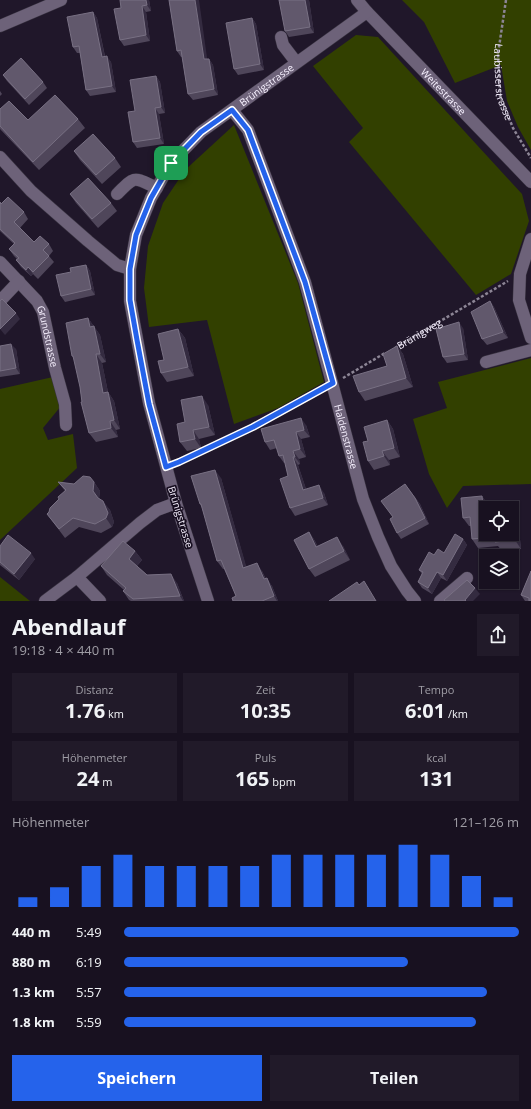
<!DOCTYPE html>
<html lang="de">
<head>
<meta charset="utf-8">
<style>
  body { margin:0; font-family:"Open Sans",sans-serif; background:#211a29; color:#f1f3f6; height:100vh; display:flex; flex-direction:column; font-size:15px; white-space:nowrap }
  * { box-sizing:border-box; margin:0 }
  p { font-size:13px; color:#9f9da5 }
  .icon { flex:none; width:22px; height:22px; fill:none; stroke:currentColor; stroke-width:2; stroke-linecap:round; stroke-linejoin:round }
  .map { position:relative; height:601px; overflow:hidden }
  .panel { display:flex; flex-direction:column; background:#181120; flex:1 }
  .panel>* { flex:none }
  .fabs { position:absolute; left:479px; top:501px; display:grid; gap:8px }
  .fabs a { display:grid; place-items:center; width:40px; height:40px; border-radius:0px; background:#181120; box-shadow:0 1px 3px #0004,0 0 0 1px #36313e; font-size:20px }
  .pin { position:absolute; display:grid; place-items:center; width:34px; height:34px; color:#fff; margin:-17px; border-radius:8px; box-shadow:0 2px 6px #0006 }
  .round { display:grid; place-items:center; flex:none; width:42px; height:42px; border-radius:0px; background:#211a29 }
  .summary { display:flex; align-items:center; justify-content:space-between; height:68px; padding:0 12px }
  h1 { font-size:22px; font-weight:700; line-height:30px }
  .figures { display:grid; grid-template-columns:repeat(3,1fr); gap:6px; height:68px; padding:4px 12px }
  .figures div { display:grid; align-content:center; border-radius:0px; background:#211a29; text-align:center }
  .figures b { font-size:20px; font-weight:700 }
  .figures small { font-size:11px; font-weight:400 }
  .figures p { font-size:11px }
  .chart { height:112px; padding:8px 12px }
  .chart p { display:flex; justify-content:space-between }
  .chart svg { width:100%; height:72px; margin-top:4px; stroke:#2563eb; stroke-width:6 }
  .cta { display:flex; gap:8px; margin-top:auto; padding:8px 12px }
  .cta a { flex:1; height:46px; border-radius:0px; background:#2563eb; color:#fff; font-size:16px; font-weight:700; line-height:46px; text-align:center }
  .cta a+a { background:#211a29; color:#f1f3f6 }
  ul { padding:0 12px; list-style:none; font-size:13px }
  li { display:grid; grid-template-columns:64px 48px 1fr; align-items:center; height:30px }
  li i { height:10px; border-radius:5px; background:#2563eb }
  .map>svg:first-child { display:block }
  .green { fill:#324000 }
  .lines { fill:none; stroke-linecap:round; stroke-linejoin:round }
  .minor-casing { stroke:#393341; stroke-width:13 }
  .path { stroke:#8c8595; stroke-width:2.5; stroke-dasharray:3 2; stroke-linecap:butt }
  .minor { stroke:#6d6279; stroke-width:12 }
  .wall { fill:#4f465a }
  .shaded-wall { fill:#342b40 }
  .building { fill:#61586c; stroke:#787083 }
  .route-casing { stroke:#fff; stroke-width:8 }
  .route { stroke:#2563eb; stroke-width:5 }
  .labels { text-anchor:middle; dominant-baseline:central; stroke-width:3.5; stroke-linejoin:round; paint-order:stroke }
  .street-label { font-size:10px; fill:#f7f1ff; stroke:#170e20 }
</style>
</head>
<body>
<div class="map">
<svg width="531" height="601" viewBox="0 0 531 601">
  <rect width="100%" height="100%" fill="#20172a"/>
  <!-- green -->
  <g class="green">
    <polygon points="402,0 531,0 531,150 518,127 507,101 501,65 455,83 424,22"/>
    <polygon points="356,35 378,37 522,194 529,221 511,274 476,295 349,142 363,128 313,66"/>
    <polygon points="234,125 298,283 324,382 278,408 234,424 207,320 149,327 144,288 148,246 163,203 185,170"/>
    <polygon points="531,358 531,484 463,486 447,508 429,474 413,419 447,408 438,382"/>
    <polygon points="53,377 61,406 43,428 48,440 73,434 77,468 0,540 0,389"/>
    <polygon points="0,577 30,601 0,601"/>
  </g>
  <g class="lines">
    <defs>
      <g id="minor">
        <path id="s3" d="M357,0L367,12L531,182"/>
        <polyline points="0,26 61,0"/>
        <polyline points="281,37 283,45 296,62"/>
        <path id="s4" d="M232,110L248,130L305,282L363,499L378,537L391,566L407,591L415,601"/>
        <polyline points="0,157 31,191 88,241 117,265 130,269"/>
        <path d="M117,194C136,175 133,177 157,188"/>
        <polyline points="531,239 520,274 519,300 531,338"/>
        <path id="s5" d="M0,262L37,301L43,312L55,368L65,404L66,425"/>
        <polyline points="0,301 19,281"/>
        <polyline points="486,362 531,350"/>
        <polyline points="77,577 100,601"/>
        <polyline points="45,601 77,577 140,523 157,510 176,503"/>
        <path id="s6" d="M208,601L176,503L149,403L130,301V269L136,235L151,198L171,163L201,132L367,12"/>
        <polyline points="440,601 467,578"/>
      </g>
    </defs>
    <!-- minor casing -->
    <use href="#minor" class="minor-casing"/>
    <!-- path -->
    <g class="path">
      <path id="s1" d="M506,0L498,54L500,96L513,128L531,158"/>
      <path id="s2" d="M395,348L508,281"/>
      <polyline points="343,378 385,353"/>
      <polyline points="177,463 253,427 321,390"/>
    </g>
    <!-- minor -->
    <use href="#minor" class="minor"/>
  </g>
  <!-- wall -->
  <g class="wall">
    <polygon points="149,0 151,11 146,12 150,41 124,46 120,40 121,8"/>
    <polygon points="169,0 207,59 209,59 213,65 218,95 193,100 188,94 182,57 181,57 177,51"/>
    <polygon points="305,0 309,0 314,33 289,37 285,31"/>
    <polygon points="93,12 97,18 105,56 111,62 116,92 90,96 86,90 80,53 77,53 73,47"/>
    <polygon points="252,18 256,24 264,70 238,75 234,69"/>
    <polygon points="3,75 43,82 47,88 29,105 7,81"/>
    <polygon points="156,76 160,82 165,113 159,114 164,144 137,148 133,142 135,111"/>
    <polygon points="0,91 2,94 0,96"/>
    <polygon points="0,109 28,120 78,119 85,128 39,170 0,129"/>
    <polygon points="74,151 115,158 121,167 102,184 80,160"/>
    <polygon points="70,194 111,203 117,211 98,228 76,203"/>
    <polygon points="0,202 1,204 24,212 28,219 20,228 34,242 49,244 53,251 49,256 54,262 38,279 33,274 31,276 21,267 16,260 17,259 14,256 9,249 14,244 0,231"/>
    <polygon points="86,265 90,271 95,295 65,302 61,296 71,272"/>
    <polygon points="490,301 494,307 508,338 487,345 482,339"/>
    <polygon points="88,318 100,335 106,362 102,363 108,392 114,401 120,429 116,430 118,437 96,442 89,433 82,402 80,387 74,359 72,356"/>
    <polygon points="463,328 468,360 447,363 443,357"/>
    <polygon points="178,329 185,338 194,376 167,382 161,373 164,360"/>
    <polygon points="0,346 16,349 20,374 0,377"/>
    <polygon points="397,346 403,354 413,387 365,401 359,392 387,366"/>
    <polygon points="208,405 215,435 199,439 201,448 187,451 180,442 185,422"/>
    <polygon points="387,420 393,429 400,457 389,460 390,465 374,470 368,461 368,441"/>
    <polygon points="306,425 310,437 301,439 306,457 299,459 300,464 298,465 306,489 324,493 328,505 295,516 290,508 288,476 285,463 284,463 279,456 277,448 270,450 265,442"/>
    <polygon points="221,478 246,567 262,571 266,579 272,586 278,601 233,601 236,596 224,569 223,569 217,561 202,508 200,504"/>
    <polygon points="58,482 74,484 94,482 100,491 99,498 110,510 114,522 112,527 101,533 79,527 65,538 47,514 65,491"/>
    <polygon points="405,484 420,504 429,524 401,539 397,533 393,517"/>
    <polygon points="482,496 488,505 488,508 486,508 486,534 519,530 521,549 502,551 498,546 478,548 472,539 471,526 469,526 463,518"/>
    <polygon points="309,532 315,541 318,547 343,546 350,560 315,577 309,569"/>
    <polygon points="463,539 467,545 447,581 441,578 432,594 422,588 418,582 422,574 419,570 434,555 444,553"/>
    <polygon points="0,546 35,559 19,580 0,565"/>
    <polygon points="135,551 142,560 137,566 147,575 177,583 184,601 131,601 129,600 123,591 124,590 107,575 101,566"/>
    <polygon points="531,571 531,601 525,601 521,595"/>
  </g>
  <!-- shaded-wall -->
  <g class="shaded-wall">
    <polygon points="146,0 149,0 151,11 147,5"/>
    <polygon points="195,0 199,0 208,65 204,59"/>
    <polygon points="305,0 309,0 314,33 310,27"/>
    <polygon points="142,6 146,12 150,41 146,35"/>
    <polygon points="93,12 97,18 106,63 102,57"/>
    <polygon points="252,18 256,24 264,70 260,64"/>
    <polygon points="107,56 111,62 116,92 112,86"/>
    <polygon points="209,59 213,65 218,95 214,89"/>
    <polygon points="156,76 160,82 165,113 161,107"/>
    <polygon points="155,108 159,114 164,144 160,138"/>
    <polygon points="86,265 90,271 95,295 91,289"/>
    <polygon points="28,267 33,274 31,276 26,270"/>
    <polygon points="490,301 494,307 508,338 503,332"/>
    <polygon points="16,313 20,319 5,335 0,329"/>
    <polygon points="88,318 100,335 106,362 100,354 90,327"/>
    <polygon points="459,322 463,328 468,360 464,354"/>
    <polygon points="178,329 185,338 194,376 188,367"/>
    <polygon points="11,344 16,349 20,374 16,368"/>
    <polygon points="397,346 403,354 413,387 406,378"/>
    <polygon points="96,354 102,363 110,402 103,393"/>
    <polygon points="108,392 114,401 120,429 114,420"/>
    <polygon points="202,396 208,405 215,435 209,427"/>
    <polygon points="301,418 306,425 310,437 304,430"/>
    <polygon points="387,420 393,429 400,457 394,448"/>
    <polygon points="110,421 116,430 118,437 111,428"/>
    <polygon points="193,430 199,439 201,448 195,439"/>
    <polygon points="296,432 301,439 306,457 300,449"/>
    <polygon points="293,451 299,459 300,464 295,457"/>
    <polygon points="382,451 389,460 390,465 384,456"/>
    <polygon points="293,457 298,465 309,498 303,490"/>
    <polygon points="215,470 221,478 249,576 243,568"/>
    <polygon points="94,482 100,491 99,500 93,491"/>
    <polygon points="319,485 324,493 328,505 323,498"/>
    <polygon points="482,496 488,505 488,508 486,508 486,519 484,516"/>
    <polygon points="415,498 420,504 429,524 425,518"/>
    <polygon points="103,501 110,510 114,522 112,527 106,518"/>
    <polygon points="513,521 519,530 521,549 515,540"/>
    <polygon points="309,532 315,541 322,556 316,547"/>
    <polygon points="337,537 343,546 350,560 344,551"/>
    <polygon points="463,539 467,545 447,581 443,575"/>
    <polygon points="135,551 142,560 135,568 129,559"/>
    <polygon points="31,553 35,559 19,580 14,574"/>
    <polygon points="257,563 262,571 269,588 264,579"/>
    <polygon points="437,572 441,578 432,594 428,588"/>
    <polygon points="171,574 177,583 184,601 183,601 180,596"/>
    <polygon points="267,578 272,586 278,601 277,601 274,596"/>
    <polygon points="475,588 480,594 473,601 465,601 465,600"/>
  </g>
  <!-- building -->
  <g class="building">
    <polygon points="120,0 146,0 147,5 142,6 146,35 120,40 114,9 121,8"/>
    <polygon points="169,0 195,0 204,59 209,59 214,89 188,94 181,50 177,51"/>
    <polygon points="279,0 305,0 310,27 285,31"/>
    <polygon points="93,12 102,57 107,56 112,86 86,90 79,46 73,47 67,17"/>
    <polygon points="252,18 260,64 234,69 226,23"/>
    <polygon points="21,58 43,82 25,99 3,75"/>
    <polygon points="156,76 161,107 155,108 160,138 133,142 128,112 135,111 130,80"/>
    <polygon points="55,95 78,119 33,162 0,126 0,109 9,101 28,120"/>
    <polygon points="93,134 115,158 96,175 74,151"/>
    <polygon points="88,178 111,203 92,219 70,194"/>
    <polygon points="8,197 24,212 14,222 34,242 40,236 49,244 43,250 49,256 33,272 28,267 26,270 16,260 19,258 9,249 15,243 0,229 0,202 1,204"/>
    <polygon points="86,265 91,289 61,296 56,275 71,272 70,268"/>
    <polygon points="2,299 16,313 0,329 0,301"/>
    <polygon points="490,301 503,332 482,339 471,312"/>
    <polygon points="88,318 90,327 94,326 100,354 96,354 103,393 108,392 114,420 110,421 111,428 89,433 81,402 82,402 80,387 73,356 72,356 66,323"/>
    <polygon points="459,322 464,354 443,357 436,329"/>
    <polygon points="178,329 188,367 161,373 158,361 164,360 158,334"/>
    <polygon points="11,344 16,368 0,371 0,346"/>
    <polygon points="397,346 406,378 359,392 353,376 387,366 383,354"/>
    <polygon points="202,396 209,427 193,430 195,439 180,442 177,424 185,422 181,400"/>
    <polygon points="301,418 304,430 296,432 300,449 293,451 295,457 293,457 303,490 319,485 323,498 290,508 280,479 288,476 283,455 279,456 274,440 265,442 261,429"/>
    <polygon points="387,420 394,448 382,451 384,456 368,461 363,442 368,441 364,427"/>
    <polygon points="215,470 243,568 257,563 264,579 267,578 274,596 262,601 233,601 232,598 236,596 221,560 217,561 201,504 200,504 191,476"/>
    <polygon points="83,476 90,477 94,482 93,491 98,498 103,501 108,513 106,518 95,524 73,518 59,529 47,514 49,512 50,508 59,499 58,497 66,490 58,482 74,484"/>
    <polygon points="405,484 415,498 425,518 397,533 390,519 393,517 381,501"/>
    <polygon points="482,496 484,516 486,516 486,534 512,534 512,521 513,521 515,540 495,542 495,537 472,539 470,517 463,518 461,498"/>
    <polygon points="309,532 316,547 337,537 344,551 309,569 294,540"/>
    <polygon points="455,534 463,539 443,575 437,572 428,588 418,582 423,572 419,570 429,552 434,555 438,549 444,553"/>
    <polygon points="8,535 31,553 14,574 0,562 0,546"/>
    <polygon points="123,541 135,551 129,559 147,575 171,574 180,596 133,599 123,591 126,588 101,566"/>
    <polygon points="531,571 531,601 529,601 529,598 521,595"/>
    <polygon points="467,580 475,588 465,600 466,601 445,601 444,600"/>
    <polygon points="364,581 376,601 329,601 357,582 359,585"/>
  </g>
  <g class="lines">
    <defs>
      <polygon id="route" points="232,110 248,130 305,282 333,383 253,427 179,462 166,467 149,404 137,340 130,300 130,269 136,235 151,198 171,163 201,132"/>
    </defs>
    <!-- route casing -->
    <use href="#route" class="route-casing"/>
    <!-- route -->
    <use href="#route" class="route"/>
  </g>
  <g class="labels">
    <!-- street labels -->
    <g class="street-label">
      <text stroke="none"><textPath href="#s1" startOffset="83">Laubisserstrasse</textPath></text>
      <text stroke="none"><textPath href="#s6" startOffset="581">Brünigstrasse</textPath></text>
      <text stroke="none"><textPath href="#s3" startOffset="126">Weitestrasse</textPath></text>
      <text stroke="none"><textPath href="#s2" startOffset="28">Brünigweg</textPath></text>
      <text stroke="none"><textPath href="#s5" startOffset="91">Grundstrasse</textPath></text>
      <text stroke="none"><textPath href="#s4" startOffset="348">Haldenstrasse</textPath></text>
      <text transform="translate(181 517) rotate(73)">Brünigstrasse</text>
    </g>
  </g>
</svg>
<div class="fabs">
<a><svg class="icon" aria-label="locate" viewBox="0 0 24 24"><circle cx="12" cy="12" r="6"/><path d="M12 2v4M12 18v4M2 12h4M18 12h4"/></svg></a>
<a><svg class="icon" aria-label="layers" viewBox="0 0 24 24"><path d="M12 4l9 5-9 5-9-5zM3 14l9 5 9-5"/></svg></a>
</div>
<div class="pin" style="left:171px;top:163px;background:#1e9e55"><svg class="icon" aria-label="arrive" viewBox="0 0 24 24"><path d="M6 21V4h12l-3 4 3 4H6"/></svg></div>
</div>
<section class="panel">
<div class="summary"><div><h1>Abendlauf</h1><p>19:18 · 4 × 440 m</p></div><a class="round"><svg class="icon" aria-label="share" viewBox="0 0 24 24"><path d="M12 15V3M7 8l5-5 5 5M5 13v7h14v-7"/></svg></a></div>
<div class="figures">
<div><p>Distanz</p><b>1.76<small> km</small></b></div>
<div><p>Zeit</p><b>10:35</b></div>
<div><p>Tempo</p><b>6:01<small> /km</small></b></div>
</div>
<div class="figures">
<div><p>Höhenmeter</p><b>24<small> m</small></b></div>
<div><p>Puls</p><b>165<small> bpm</small></b></div>
<div><p>kcal</p><b>131</b></div>
</div>
<div class="chart"><p><span>Höhenmeter</span>121–126 m</p>
<svg viewBox="0 0 160 44" preserveAspectRatio="none"><path d="M5 44V38M15 44V32M25 44V19M35 44V12M45 44V19M55 44V19M65 44V19M75 44V19M85 44V12M95 44V12M105 44V12M115 44V12M125 44V6M135 44V12M145 44V25M155 44V38"/></svg>
</div>
<ul>
<li><b>440 m</b>5:49<i style="width:100%"></i></li>
<li><b>880 m</b>6:19<i style="width:72%"></i></li>
<li><b>1.3 km</b>5:57<i style="width:92%"></i></li>
<li><b>1.8 km</b>5:59<i style="width:89%"></i></li>
</ul>
<div class="cta"><a>Speichern</a><a>Teilen</a></div>
</section>
</body>
</html>
